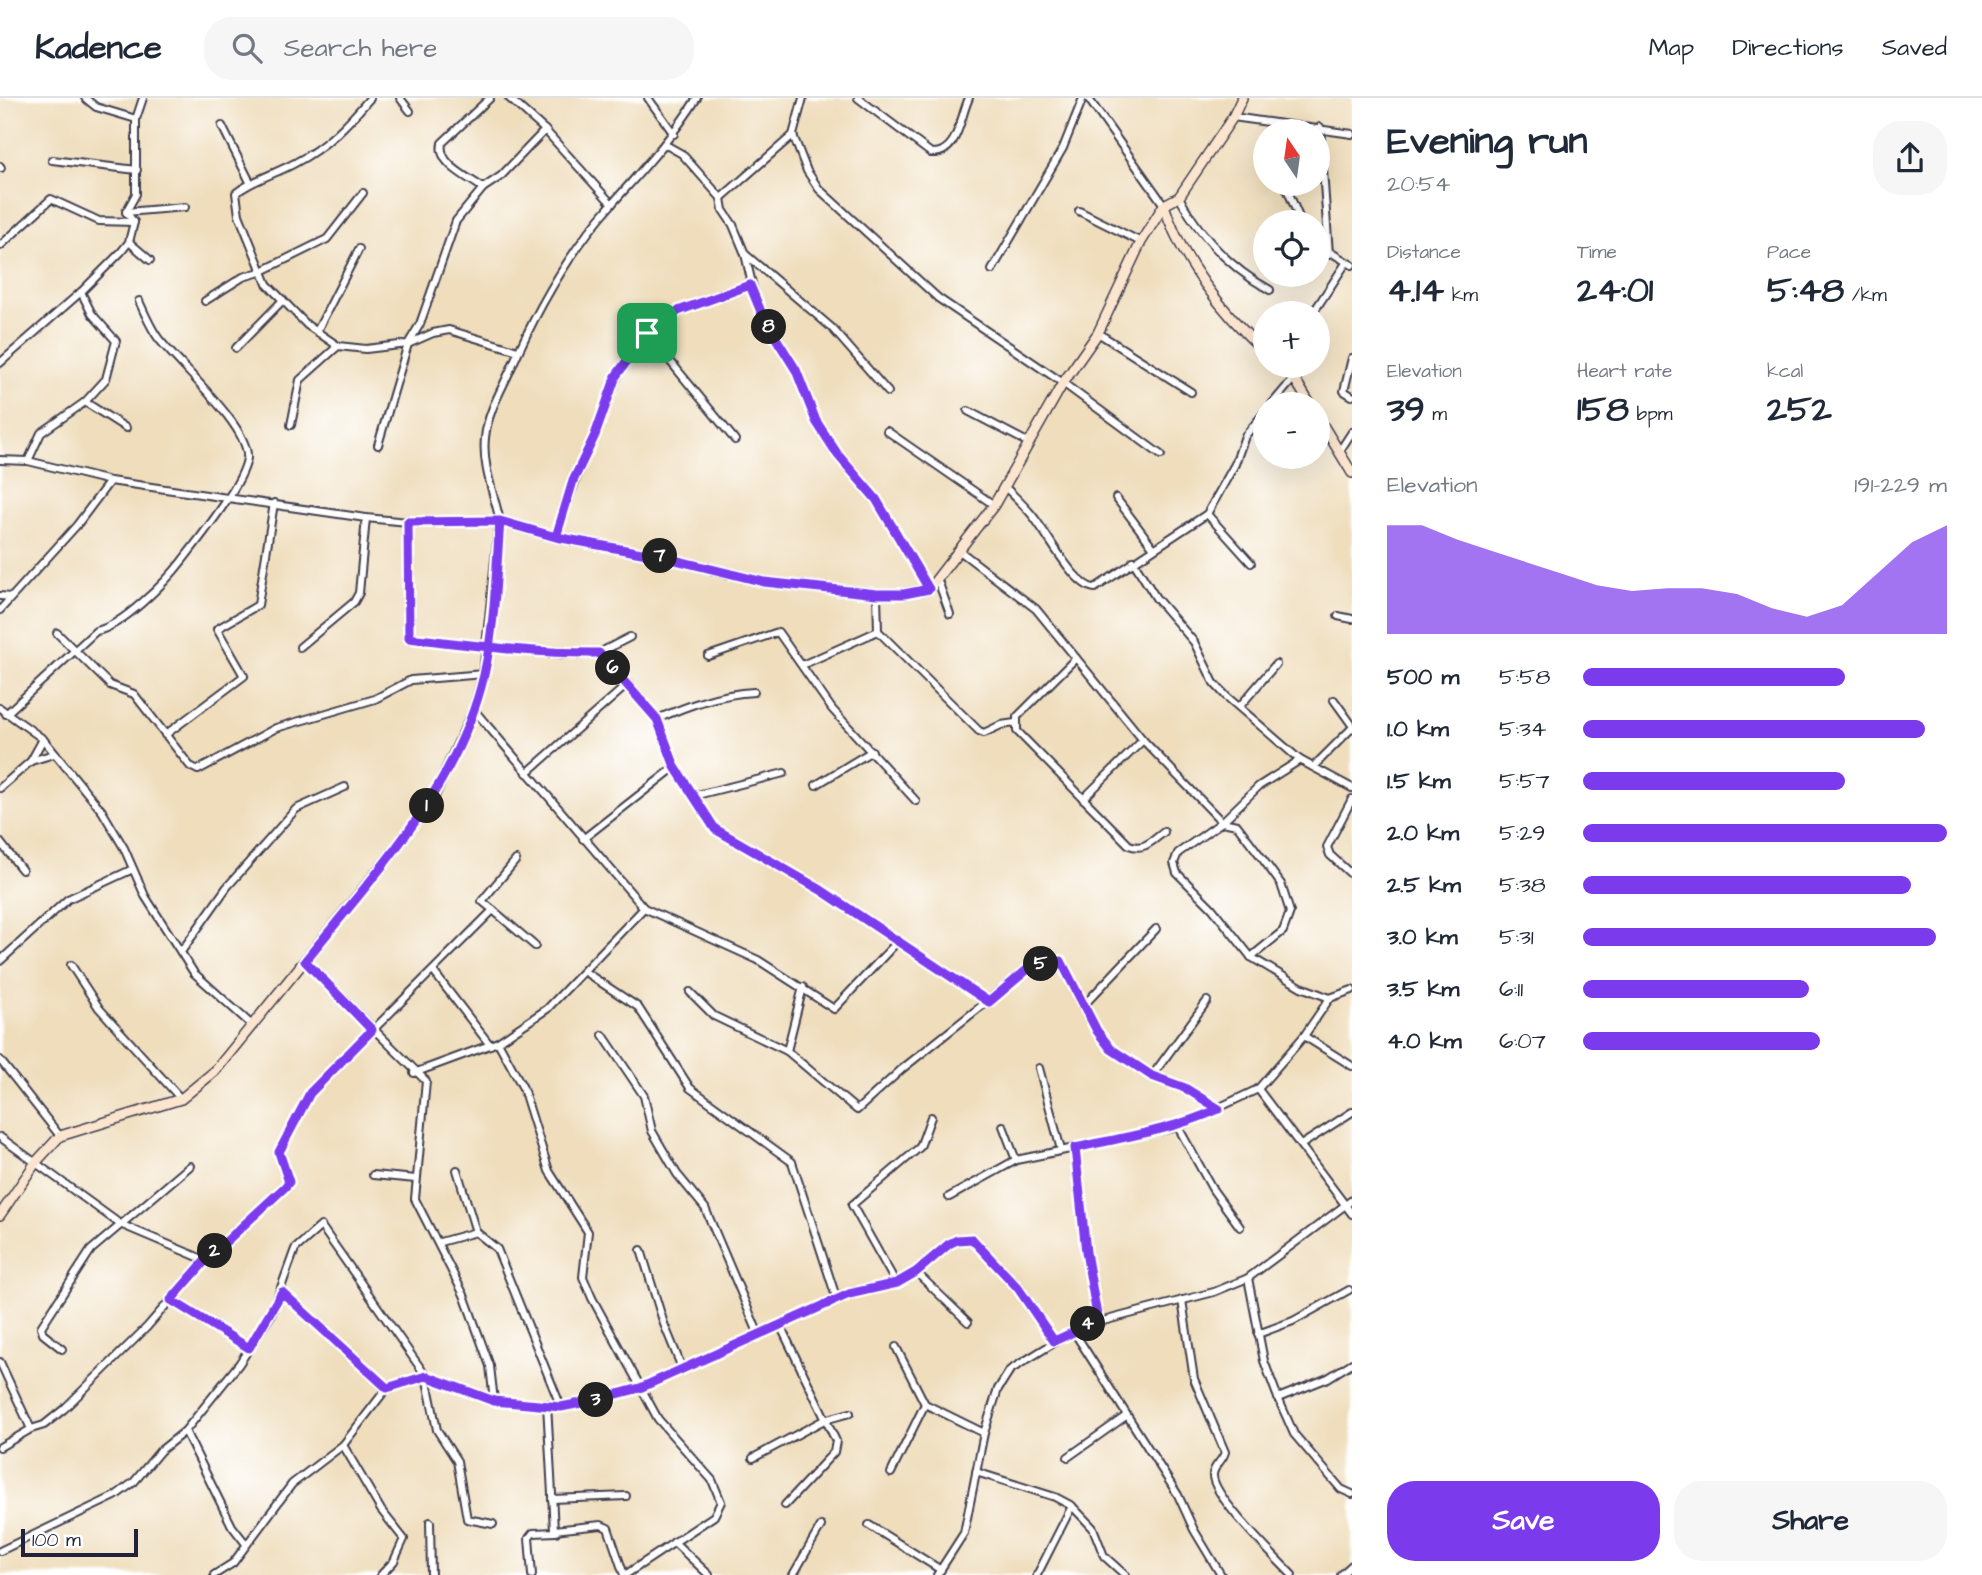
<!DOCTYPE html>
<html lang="en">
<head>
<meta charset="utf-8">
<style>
  body { margin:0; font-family:"Architects Daughter",sans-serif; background:#f6f6f7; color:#1f2937; height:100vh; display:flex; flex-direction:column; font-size:26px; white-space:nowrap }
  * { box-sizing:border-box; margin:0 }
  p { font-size:23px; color:#747a83 }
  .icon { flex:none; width:38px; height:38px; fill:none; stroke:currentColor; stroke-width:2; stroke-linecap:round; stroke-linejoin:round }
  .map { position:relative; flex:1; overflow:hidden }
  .details { display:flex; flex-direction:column; background:#fff; width:630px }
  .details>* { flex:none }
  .needle { width:46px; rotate:347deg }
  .controls { position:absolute; left:1253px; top:21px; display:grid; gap:14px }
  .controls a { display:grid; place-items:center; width:77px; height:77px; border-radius:50%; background:#fff; box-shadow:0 7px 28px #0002; font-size:35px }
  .scale { position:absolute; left:21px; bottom:18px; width:117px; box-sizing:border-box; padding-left:7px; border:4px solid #22223b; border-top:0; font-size:19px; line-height:24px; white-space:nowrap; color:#22223b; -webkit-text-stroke:5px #fff; paint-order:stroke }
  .pin { position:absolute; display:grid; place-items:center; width:60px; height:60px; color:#fff; margin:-30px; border-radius:14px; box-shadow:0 4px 10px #0006 }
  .km { position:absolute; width:35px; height:35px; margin:-18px; border-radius:50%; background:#222; color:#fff; font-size:19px; line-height:35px; text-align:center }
  .round { display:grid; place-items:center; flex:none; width:74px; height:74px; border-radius:28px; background:#f6f6f7 }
  .summary { display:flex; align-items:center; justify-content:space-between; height:119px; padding:0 35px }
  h1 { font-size:38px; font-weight:800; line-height:52px }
  .metrics { display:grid; grid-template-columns:repeat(3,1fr); gap:10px; height:119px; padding:7px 35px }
  .metrics div { display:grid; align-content:center }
  .metrics b { font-size:35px; font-weight:800 }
  .metrics small { font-size:19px; font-weight:400 }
  .metrics p { font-size:19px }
  .chart { height:196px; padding:14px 35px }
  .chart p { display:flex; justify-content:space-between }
  .chart svg { width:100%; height:126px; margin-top:7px; fill:#7c3aed; opacity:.7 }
  .button { display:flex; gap:14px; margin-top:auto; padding:14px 35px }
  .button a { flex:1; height:80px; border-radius:28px; background:#7c3aed; color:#fff; font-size:28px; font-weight:800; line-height:80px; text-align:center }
  .button a+a { background:#f6f6f7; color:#1f2937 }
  ul { padding:0 35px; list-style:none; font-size:23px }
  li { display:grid; grid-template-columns:112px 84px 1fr; align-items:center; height:52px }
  li i { height:18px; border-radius:9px; background:#7c3aed }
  header { display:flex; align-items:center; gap:42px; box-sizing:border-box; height:98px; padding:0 35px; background:#fff; border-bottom:2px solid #e0e1e3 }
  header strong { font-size:33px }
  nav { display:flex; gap:38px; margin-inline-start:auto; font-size:24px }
  .search { width:490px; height:63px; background:#f6f6f7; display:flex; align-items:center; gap:18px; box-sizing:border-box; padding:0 24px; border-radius:28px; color:#747a83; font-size:26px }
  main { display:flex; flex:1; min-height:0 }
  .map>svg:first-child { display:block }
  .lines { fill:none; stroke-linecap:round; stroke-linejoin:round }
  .street-casing { stroke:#413e4e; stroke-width:10 }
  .secondary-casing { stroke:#413e4e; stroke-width:12 }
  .street { stroke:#fff; stroke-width:6 }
  .secondary { stroke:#fbe5cf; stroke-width:9 }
  .route-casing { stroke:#fff; stroke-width:14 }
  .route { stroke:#7c3aed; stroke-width:9 }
</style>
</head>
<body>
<header>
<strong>Kadence</strong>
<div class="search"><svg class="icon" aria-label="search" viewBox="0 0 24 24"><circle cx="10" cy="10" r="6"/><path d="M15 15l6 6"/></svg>Search here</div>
<nav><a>Map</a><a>Directions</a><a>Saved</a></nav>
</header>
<main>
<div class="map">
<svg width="1352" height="1477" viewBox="0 0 1352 1477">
  <rect width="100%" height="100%" fill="#fff"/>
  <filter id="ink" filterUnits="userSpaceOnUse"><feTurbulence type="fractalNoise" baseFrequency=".0143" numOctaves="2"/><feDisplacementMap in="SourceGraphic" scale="14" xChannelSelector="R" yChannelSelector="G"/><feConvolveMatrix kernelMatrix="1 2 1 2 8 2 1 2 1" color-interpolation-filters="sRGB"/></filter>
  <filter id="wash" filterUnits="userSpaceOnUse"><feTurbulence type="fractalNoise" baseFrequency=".00686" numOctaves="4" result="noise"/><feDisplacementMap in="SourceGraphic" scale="28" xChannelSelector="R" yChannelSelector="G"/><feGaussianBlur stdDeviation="1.57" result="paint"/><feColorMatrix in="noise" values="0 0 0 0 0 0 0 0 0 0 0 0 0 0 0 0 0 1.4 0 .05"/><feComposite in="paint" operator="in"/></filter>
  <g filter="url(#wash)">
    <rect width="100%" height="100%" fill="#efddbb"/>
  </g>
  <g filter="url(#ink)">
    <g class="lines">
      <defs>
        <g id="street">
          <polyline points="85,0 96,9 136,21"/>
          <path d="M370,0C348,26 326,49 295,65C275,76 254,81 236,95L239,117L267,186L307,227L338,248L366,251L408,246L433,235L449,232L518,253"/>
          <polyline points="400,0 410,13"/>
          <polyline points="509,0 545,32 612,106"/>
          <polyline points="648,0 674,36"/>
          <path d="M858,0L931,55C958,57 960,19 969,0"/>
          <polyline points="1088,0 1164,107"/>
          <polyline points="1233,19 1352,36"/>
          <polyline points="222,28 250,84"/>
          <polyline points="1320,29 1329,156"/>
          <polyline points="793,37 807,73 819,91 938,200 1063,285 1161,357"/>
          <polyline points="666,47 682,56 721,100 723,112 733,127 745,156 756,203 796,272 816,323 838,357 876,401 929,491"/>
          <polyline points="52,62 137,72"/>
          <polyline points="0,68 1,70"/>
          <polyline points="1285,86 1301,124"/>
          <path d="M483,90C468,79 437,66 442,45L490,0"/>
          <path d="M1179,99C1200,138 1230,170 1270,192"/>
          <polyline points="721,100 793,37 803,0"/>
          <polyline points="1079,113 1141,144"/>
          <polyline points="126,114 185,109"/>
          <polyline points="129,144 150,162"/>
          <polyline points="1318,147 1352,167"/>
          <polyline points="0,148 51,101 99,123 134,124"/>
          <polyline points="745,156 832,230 888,294"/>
          <polyline points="992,172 1063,50 1083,0"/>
          <polyline points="81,194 92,216 116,243 106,281 85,304"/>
          <polyline points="205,203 243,179 260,174 327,141 363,95"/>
          <polyline points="1313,215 1346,165"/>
          <polyline points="317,233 359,151"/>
          <polyline points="647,235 735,342"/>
          <polyline points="1098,235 1191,294"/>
          <polyline points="236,250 283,202"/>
          <polyline points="1352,260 1344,293 1352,298"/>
          <polyline points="0,265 81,194 121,154 129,144 134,124 126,114 136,96 136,21 143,0"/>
          <polyline points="1272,306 1294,280"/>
          <polyline points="968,313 1029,345"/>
          <polyline points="291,327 300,282 338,248"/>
          <polyline points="887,333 994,407"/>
          <polyline points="378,347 408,246 420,226 456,123 483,90 501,78 545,32"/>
          <polyline points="1339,354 1352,334"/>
          <path d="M0,362L28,363L110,383L366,420L408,424L500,423C494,396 482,368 485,340C487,317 499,296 509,275C534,217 568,155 611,107C642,72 672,40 697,0"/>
          <polyline points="28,363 41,335 85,304 126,330"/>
          <path d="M1005,389C1014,398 1024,407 1032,417C1046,433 1074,489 1095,490L1207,416L1235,366L1245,338L1265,314"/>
          <polyline points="1116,400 1153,449"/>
          <polyline points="1207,416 1251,465"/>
          <polyline points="408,424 409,540 561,556 599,555 630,539"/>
          <path d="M556,439C567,403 578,373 594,339C611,302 616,263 648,234C675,209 715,199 750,187"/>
          <polyline points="961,454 1036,511 1143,642 1222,724 1237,727 1259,756 1281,786 1290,814 1283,833 1251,859"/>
          <polyline points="1133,463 1156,500 1194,544 1214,585 1226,598 1300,662 1352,690"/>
          <polyline points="937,480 950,516"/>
          <polyline points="0,498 11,499"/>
          <polyline points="0,512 77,427 110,383"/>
          <polyline points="1338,518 1352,521"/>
          <polyline points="878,533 979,633 984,635 1001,627 1015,625"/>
          <polyline points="57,535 110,587 134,596 190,668 198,672 276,630 375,601 411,582 484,576"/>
          <polyline points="300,549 354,504 359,495 366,420"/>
          <polyline points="599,555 657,621 675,669 715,731 821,792 989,904"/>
          <polyline points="708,558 778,534 832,611 916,703"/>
          <path d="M1076,560L1017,619V633L1129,747C1144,753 1152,743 1164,734"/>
          <polyline points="802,567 878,533 877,496"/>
          <polyline points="1334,602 1352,627"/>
          <polyline points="1240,608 1276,566"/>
          <polyline points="0,610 43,641 102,713 124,750 145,798 194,875 253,928"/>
          <polyline points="474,612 644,810 758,862 834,911 898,843"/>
          <path d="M6,616L96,533C121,529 166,484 182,463C199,441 244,385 247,360C250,329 178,266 159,241C151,231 145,216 139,203"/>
          <path d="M657,621C689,607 719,596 754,594"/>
          <polyline points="165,637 244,578 217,531 258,507 274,405"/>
          <polyline points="1300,662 1259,688 1222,724 1178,755 1174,765 1177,775 1212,810 1251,859 1301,889 1330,900 1352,892"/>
          <polyline points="31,663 54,656"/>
          <polyline points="1313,669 1352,630"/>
          <polyline points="527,675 628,586"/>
          <polyline points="816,687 872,653"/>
          <polyline points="0,690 31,663 43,641"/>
          <polyline points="693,698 784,675"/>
          <polyline points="1083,701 1143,642"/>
          <polyline points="1352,701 1327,749 1330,757 1352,777"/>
          <polyline points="583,741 675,669"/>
          <polyline points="0,744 22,772"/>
          <polyline points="493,812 535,848"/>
          <polyline points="181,854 227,789 296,711 345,689"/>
          <polyline points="0,863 68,801 133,771"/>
          <polyline points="305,863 426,983 415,1101 464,1197 490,1268 494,1303"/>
          <polyline points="71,867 99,910 181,1001"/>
          <polyline points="433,873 490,947"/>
          <polyline points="585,874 638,909 690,990 792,1064 837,1202"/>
          <polyline points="690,894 714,918 787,953 857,1012 902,971 1028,871 1061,863 1097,933 1111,951 1152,978 1185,990 1219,1011"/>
          <polyline points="1083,908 1156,831"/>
          <polyline points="603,937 644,998 652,1033 677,1076 705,1110 759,1237"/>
          <polyline points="1304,938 1352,968"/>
          <polyline points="498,944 523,990 549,1073 588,1134 583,1179 592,1200 658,1321 712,1382 721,1404 714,1418 625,1477"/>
          <polyline points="787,953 803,889"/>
          <polyline points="0,962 60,1038"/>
          <polyline points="1039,970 1061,1052"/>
          <polyline points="414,975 498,944 547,911 644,810"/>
          <polyline points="1152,978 1207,903"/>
          <polyline points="1258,991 1352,1116"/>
          <polyline points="1003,1028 1016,1062"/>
          <polyline points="1178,1029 1213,1092 1240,1129"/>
          <polyline points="0,1039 120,1126 205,1162"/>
          <polyline points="1301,1047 1352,1014"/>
          <polyline points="1075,1050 1086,1154 1098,1223"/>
          <polyline points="457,1072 476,1134"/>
          <polyline points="373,1077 416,1081"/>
          <polyline points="949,1099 1016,1062 1178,1029 1258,991 1304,938 1330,900"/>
          <polyline points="440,1144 476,1134 497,1151 561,1309"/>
          <polyline points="641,1152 664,1226 682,1270"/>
          <polyline points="916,1174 968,1224"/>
          <polyline points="1248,1180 1264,1263 1278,1300 1294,1336 1341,1391 1352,1396"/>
          <polyline points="896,1185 852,1107 920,1049 931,1019"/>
          <polyline points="282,1194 387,1290"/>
          <polyline points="171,1202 249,1250"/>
          <path d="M1182,1202L1194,1281L1225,1354C1223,1363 1212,1369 1213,1378C1214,1400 1275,1459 1292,1477"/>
          <polyline points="780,1227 836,1343 834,1354 785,1407"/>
          <polyline points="1074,1234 1178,1397 1194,1432 1221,1477"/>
          <polyline points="1258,1236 1293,1223 1349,1192"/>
          <polyline points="896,1249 925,1306 984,1335"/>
          <polyline points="62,1251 43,1236 41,1229 91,1152 190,1068"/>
          <polyline points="0,1264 31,1331"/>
          <polyline points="1278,1300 1328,1280 1352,1265"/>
          <polyline points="547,1306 554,1432 601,1427 608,1430 624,1477"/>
          <polyline points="185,1333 232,1428 246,1446"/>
          <polyline points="343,1347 381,1412 404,1441 394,1463 381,1477"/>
          <polyline points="0,1349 31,1331 44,1327 64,1311 147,1229 205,1162 285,1089 289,1084 279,1054 310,995 493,812 482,803 516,762"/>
          <polyline points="1068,1359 1126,1318"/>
          <polyline points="753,1360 824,1322 850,1315"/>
          <polyline points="976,1374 1055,1399 1072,1408 1093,1430 1104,1458 1125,1477"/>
          <polyline points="891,1375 925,1306"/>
          <polyline points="552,1401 626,1398"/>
          <polyline points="430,1424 431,1477"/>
          <polyline points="869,1427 941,1472"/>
          <polyline points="674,1444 709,1477"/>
          <polyline points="0,1453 115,1398 134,1384 160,1353 185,1333 239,1266 271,1217 295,1151 321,1128 426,1278 437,1332 457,1363 467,1421 493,1426"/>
          <polyline points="214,1477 233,1465 292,1386 343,1347 387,1290 426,1278 494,1303 561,1309 591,1303 640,1290 849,1196 896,1185 916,1174 949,1146 957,1142 972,1141 1019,1190 1054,1243"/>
          <polyline points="532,1477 529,1440 533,1435 556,1434"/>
          <polyline points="793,1477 821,1428"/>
          <polyline points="937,1477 964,1435 984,1335 998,1291 1010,1272 1080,1229 1214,1194 1248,1180 1352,1102"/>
          <polyline points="1037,1477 1072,1408"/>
          <polyline points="1341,1477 1352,1467"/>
        </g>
        <g id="secondary">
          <path d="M1164,107C1181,162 1223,215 1265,254"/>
          <polyline points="1280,268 1294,280 1310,306"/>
          <polyline points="1318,319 1352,375"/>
          <polyline points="0,1117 36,1064 60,1038 181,1001 215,973 393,754 434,698 474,612 484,576 500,423 556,439 663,459 764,484 877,496 904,496 929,491 994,407 1063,285 1098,235 1141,144 1164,107 1179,99 1233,19 1242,0"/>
        </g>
      </defs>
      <!-- street casing -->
      <use href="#street" class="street-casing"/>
      <!-- secondary casing -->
      <use href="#secondary" class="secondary-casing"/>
      <!-- street -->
      <use href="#street" class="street"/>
      <!-- secondary -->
      <use href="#secondary" class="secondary"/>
    </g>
  </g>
  <g class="lines" filter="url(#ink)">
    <defs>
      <path id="route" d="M647,235L616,278L595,337L573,383L556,439L500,423C496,474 495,527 484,577C458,689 375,776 305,863L372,932L310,995L279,1054L289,1084L285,1089L205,1163L171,1202L249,1250L282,1194L387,1290L426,1278L494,1303L561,1309L591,1303L640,1290L849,1196L897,1185L916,1174L949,1146L957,1142L972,1141L1018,1190L1054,1243L1098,1223L1086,1154L1075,1050C1125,1039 1172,1032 1219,1011L1185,990L1152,978L1111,951L1097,933L1061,863L1028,871L989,904L821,792L715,731L675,669L657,621L599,555C536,556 472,547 409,540L408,424L500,423L556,439L663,459L764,484L877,496H904L929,491L876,401L838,357L816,323L796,272L764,221L750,187L678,213L647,235"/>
    </defs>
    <!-- route casing -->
    <use href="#route" class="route-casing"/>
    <!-- route -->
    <use href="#route" class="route"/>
  </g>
</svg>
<div class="controls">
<a><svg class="needle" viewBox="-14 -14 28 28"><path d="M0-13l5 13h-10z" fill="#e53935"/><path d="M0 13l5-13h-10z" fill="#747a83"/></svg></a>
<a><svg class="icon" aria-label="locate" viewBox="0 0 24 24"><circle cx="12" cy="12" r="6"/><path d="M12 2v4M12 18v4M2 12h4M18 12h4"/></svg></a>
<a>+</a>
<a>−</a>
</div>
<div class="scale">100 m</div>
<div class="pin" style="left:647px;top:235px;background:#1e9e55"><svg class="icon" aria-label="arrive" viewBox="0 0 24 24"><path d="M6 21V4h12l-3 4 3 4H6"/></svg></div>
<b class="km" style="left:427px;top:708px">1</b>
<b class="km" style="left:215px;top:1153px">2</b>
<b class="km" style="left:596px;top:1302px">3</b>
<b class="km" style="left:1088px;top:1226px">4</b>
<b class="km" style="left:1041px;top:866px">5</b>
<b class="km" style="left:613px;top:570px">6</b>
<b class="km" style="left:660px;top:458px">7</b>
<b class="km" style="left:769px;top:229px">8</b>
</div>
<section class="details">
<div class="summary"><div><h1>Evening run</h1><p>20:54</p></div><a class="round"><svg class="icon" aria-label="share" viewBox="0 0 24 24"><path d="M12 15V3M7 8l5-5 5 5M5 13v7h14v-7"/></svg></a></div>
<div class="metrics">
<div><p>Distance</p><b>4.14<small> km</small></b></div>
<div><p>Time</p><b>24:01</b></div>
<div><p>Pace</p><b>5:48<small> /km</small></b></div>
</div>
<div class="metrics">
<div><p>Elevation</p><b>39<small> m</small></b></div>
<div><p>Heart rate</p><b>158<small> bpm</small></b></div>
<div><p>kcal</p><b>252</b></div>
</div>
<div class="chart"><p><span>Elevation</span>191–229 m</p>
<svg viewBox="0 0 160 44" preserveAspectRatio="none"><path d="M0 44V6L10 6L20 11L30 15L40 19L50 23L60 27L70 29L80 28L90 28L100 30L110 35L120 38L130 34L140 23L150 12L160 6V44z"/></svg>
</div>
<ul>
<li><b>500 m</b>5:58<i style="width:72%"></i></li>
<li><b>1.0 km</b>5:34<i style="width:94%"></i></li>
<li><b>1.5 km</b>5:57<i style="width:72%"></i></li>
<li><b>2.0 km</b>5:29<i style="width:100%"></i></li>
<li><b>2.5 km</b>5:38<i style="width:90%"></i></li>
<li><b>3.0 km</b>5:31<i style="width:97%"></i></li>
<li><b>3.5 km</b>6:11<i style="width:62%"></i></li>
<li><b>4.0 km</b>6:07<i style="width:65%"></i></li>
</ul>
<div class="button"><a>Save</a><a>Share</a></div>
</section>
</main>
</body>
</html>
